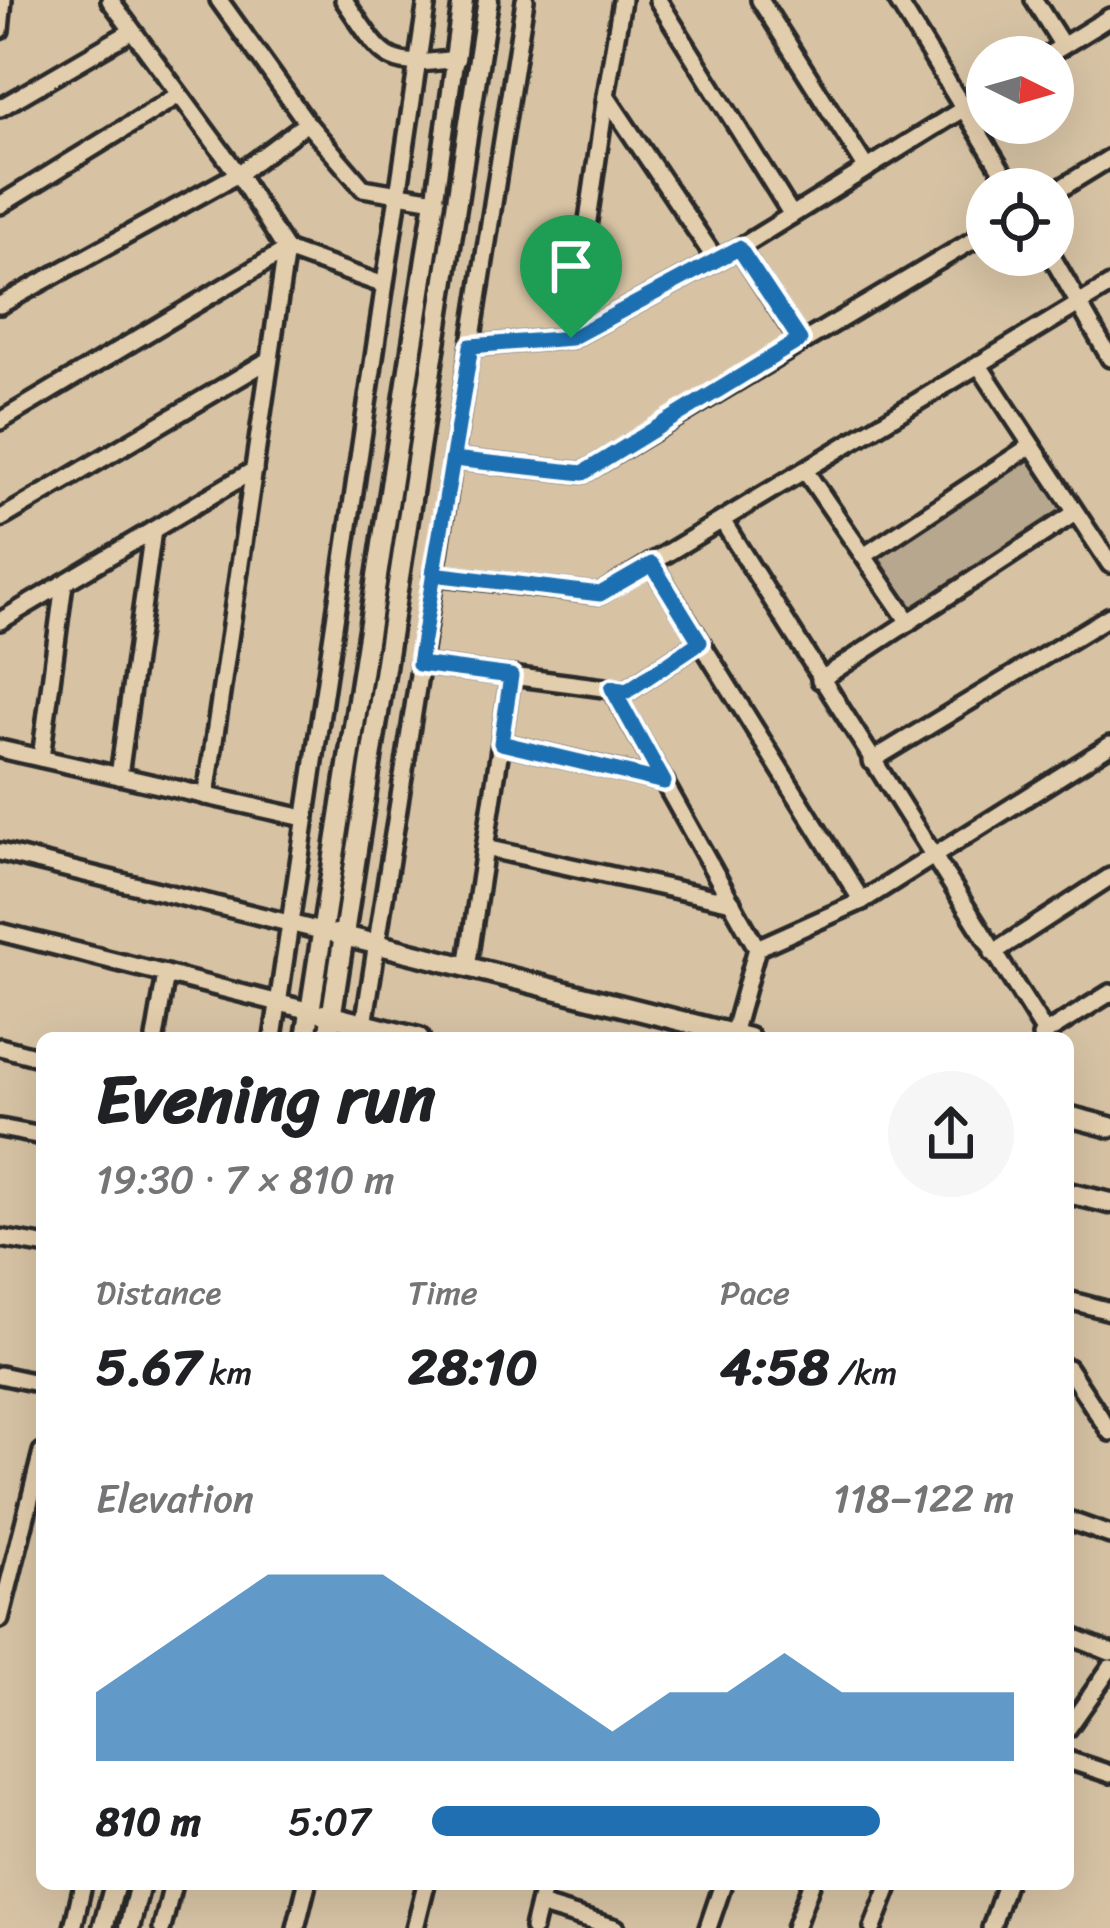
<!DOCTYPE html>
<html lang="en">
<head>
<meta charset="utf-8">
<style>
  body { margin:0; font-family:Sriracha,sans-serif; background:#f6f6f6; color:#202124; height:100vh; display:flex; flex-direction:column; font-size:45px; white-space:nowrap }
  * { box-sizing:border-box; margin:0 }
  p { font-size:39px; color:#757577 }
  .icon { flex:none; width:66px; height:66px; fill:none; stroke:currentColor; stroke-width:2; stroke-linecap:round; stroke-linejoin:round }
  .map { position:relative; flex:1; overflow:hidden }
  .panel { position:absolute; left:36px; top:1032px; width:1038px; height:858px; display:flex; flex-direction:column; background:#fff; border-radius:18px; box-shadow:0 12px 48px #0002 }
  .panel>* { flex:none }
  .needle { width:78px; rotate:95deg }
  .controls { position:absolute; left:966px; top:36px; display:grid; gap:24px }
  .controls a { display:grid; place-items:center; width:108px; height:108px; border-radius:50%; background:#fff; box-shadow:0 12px 48px #0002; font-size:60px }
  .pin { position:absolute; display:grid; place-items:center; width:102px; height:102px; color:#fff; margin:-123px -51px; border-radius:50% 50% 50% 0; rotate:-45deg; box-shadow:0 0 12px #0007 }
  .pin .icon { rotate:45deg }
  .round { display:grid; place-items:center; flex:none; width:126px; height:126px; border-radius:63px; background:#f6f6f6 }
  .summary { display:flex; align-items:center; justify-content:space-between; height:204px; padding:0 60px }
  h1 { font-size:66px; font-weight:800; line-height:90px }
  .stats { display:grid; grid-template-columns:repeat(3,1fr); gap:18px; height:204px; padding:12px 60px }
  .stats div { display:grid; align-content:center }
  .stats b { font-size:51px; font-weight:800 }
  .stats small { font-size:33px; font-weight:400 }
  .stats p { font-size:33px }
  .chart { height:336px; padding:24px 60px }
  .chart p { display:flex; justify-content:space-between }
  .chart svg { width:100%; height:216px; margin-top:12px; fill:#1f6fb2; opacity:.7 }
  ul { padding:0 60px; list-style:none; font-size:39px }
  li { display:grid; grid-template-columns:192px 144px 1fr; align-items:center; height:90px }
  li i { height:30px; border-radius:15px; background:#1f6fb2 }
  .map>svg:first-child { display:block }
  .park { fill:#b7a78e; stroke:#71695c; stroke-width:3 }
  .lines { fill:none; stroke-linecap:round; stroke-linejoin:round }
  .minor-casing { stroke:#2b2b2b; stroke-width:24 }
  .tertiary-casing { stroke:#2b2b2b; stroke-width:27 }
  .minor { stroke:#e2cdac; stroke-width:15 }
  .tertiary { stroke:#e2cdac; stroke-width:18 }
  .route-casing { stroke:#fff; stroke-width:24 }
  .route { stroke:#1f6fb2; stroke-width:15 }
</style>
</head>
<body>
<div class="map">
<svg width="1110" height="1928" viewBox="0 0 1110 1928">
  <rect width="100%" height="100%" fill="#d7c3a4"/>
  <filter id="ink" filterUnits="userSpaceOnUse"><feTurbulence type="fractalNoise" baseFrequency=".00833" numOctaves="2"/><feDisplacementMap in="SourceGraphic" scale="24" xChannelSelector="R" yChannelSelector="G"/><feConvolveMatrix kernelMatrix="1 2 1 2 8 2 1 2 1" color-interpolation-filters="sRGB"/></filter>
  <g filter="url(#ink)">
    <!-- park -->
    <polygon class="park" points="1029,460 1063,511 912,610 879,558"/>
    <g class="lines">
      <defs>
        <g id="minor">
          <polyline points="110,0 238,174 307,123 219,0"/>
          <polyline points="622,0 606,96 716,260"/>
          <polyline points="658,0 792,215"/>
          <polyline points="760,0 867,169"/>
          <polyline points="897,0 1013,189"/>
          <polyline points="1034,0 1063,46"/>
          <polyline points="0,30 3,0"/>
          <polyline points="1045,57 1110,17"/>
          <polyline points="0,108 132,31"/>
          <path d="M307,123L363,188L435,200L455,59C382,70 384,57 344,0"/>
          <polyline points="1053,193 1110,158"/>
          <polyline points="0,205 177,96"/>
          <polyline points="739,248 799,340"/>
          <polyline points="1051,255 1110,358"/>
          <polyline points="0,305 238,174 286,250 384,285"/>
          <polyline points="571,338 606,96"/>
          <polyline points="471,346 571,338 739,248 987,94"/>
          <polyline points="978,364 1110,564"/>
          <polyline points="0,421 286,250 206,796"/>
          <polyline points="453,459 583,473 987,232"/>
          <polyline points="806,472 909,622"/>
          <polyline points="0,519 269,360"/>
          <polyline points="723,522 1046,1034"/>
          <polyline points="864,556 1029,447"/>
          <polyline points="652,564 862,901"/>
          <polyline points="433,575 600,594 1110,285"/>
          <polyline points="0,621 254,470"/>
          <polyline points="419,664 627,691 700,642"/>
          <polyline points="820,680 1075,513"/>
          <polyline points="612,689 757,948 732,1038"/>
          <polyline points="501,743 665,782"/>
          <polyline points="0,749 304,818"/>
          <polyline points="41,758 64,583"/>
          <polyline points="871,761 1110,616"/>
          <polyline points="119,776 153,530"/>
          <polyline points="485,848 732,902"/>
          <polyline points="0,852 325,932"/>
          <polyline points="0,932 311,1011"/>
          <polyline points="757,948 862,901 1110,745"/>
          <polyline points="993,953 1110,877"/>
          <polyline points="467,968 511,676"/>
          <polyline points="1041,1036 1110,993"/>
          <polyline points="155,1038 166,974"/>
          <polyline points="273,1038 427,0"/>
          <polyline points="362,1038 525,0"/>
          <polyline points="0,1047 42,1058"/>
          <polyline points="0,1128 42,1136"/>
          <polyline points="0,1238 42,1245"/>
          <polyline points="1068,1300 1110,1311"/>
          <polyline points="1068,1368 1110,1432"/>
          <polyline points="0,1375 42,1384"/>
          <polyline points="1068,1520 1110,1535"/>
          <polyline points="0,1619 42,1452"/>
          <polyline points="1068,1635 1110,1652"/>
          <polyline points="1068,1728 1110,1668"/>
          <polyline points="1068,1760 1110,1774"/>
          <polyline points="539,1905 616,1928"/>
          <polyline points="73,1928 83,1884"/>
          <polyline points="162,1928 173,1884"/>
          <polyline points="296,1928 307,1884"/>
          <polyline points="415,1928 426,1884"/>
          <polyline points="533,1928 544,1884"/>
          <polyline points="708,1928 723,1884"/>
          <polyline points="795,1928 811,1884"/>
          <polyline points="873,1928 890,1884"/>
          <polyline points="991,1928 1006,1884"/>
        </g>
        <g id="tertiary">
          <polyline points="455,59 463,0"/>
          <polyline points="336,934 749,1038"/>
          <polyline points="324,1014 419,1038"/>
          <polyline points="306,1038 435,200"/>
          <polyline points="328,1038 488,0"/>
          <polyline points="1068,1116 1110,1127"/>
          <polyline points="1068,1193 1110,1203"/>
          <polyline points="103,1928 115,1884"/>
          <polyline points="129,1928 140,1884"/>
        </g>
      </defs>
      <!-- minor casing -->
      <use href="#minor" class="minor-casing"/>
      <!-- tertiary casing -->
      <use href="#tertiary" class="tertiary-casing"/>
      <!-- minor -->
      <use href="#minor" class="minor"/>
      <!-- tertiary -->
      <use href="#tertiary" class="tertiary"/>
    </g>
  </g>
  <g class="lines" filter="url(#ink)">
    <defs>
      <path id="route" d="M571,338L471,346C454,452 436,557 419,664L511,676L501,743L664,782L612,688L627,691L700,642L652,564L600,594L433,574L453,459L583,473L800,340L739,248L571,338"/>
    </defs>
    <!-- route casing -->
    <use href="#route" class="route-casing"/>
    <!-- route -->
    <use href="#route" class="route"/>
  </g>
</svg>
<div class="controls">
<a><svg class="needle" viewBox="-14 -14 28 28"><path d="M0-13l5 13h-10z" fill="#e53935"/><path d="M0 13l5-13h-10z" fill="#757577"/></svg></a>
<a><svg class="icon" aria-label="locate" viewBox="0 0 24 24"><circle cx="12" cy="12" r="6"/><path d="M12 2v4M12 18v4M2 12h4M18 12h4"/></svg></a>
</div>
<div class="pin" style="left:571px;top:338px;background:#1e9e55"><svg class="icon" aria-label="arrive" viewBox="0 0 24 24"><path d="M6 21V4h12l-3 4 3 4H6"/></svg></div>
<section class="panel">
<div class="summary"><div><h1>Evening run</h1><p>19:30 · 7 × 810 m</p></div><a class="round"><svg class="icon" aria-label="share" viewBox="0 0 24 24"><path d="M12 15V3M7 8l5-5 5 5M5 13v7h14v-7"/></svg></a></div>
<div class="stats">
<div><p>Distance</p><b>5.67<small> km</small></b></div>
<div><p>Time</p><b>28:10</b></div>
<div><p>Pace</p><b>4:58<small> /km</small></b></div>
</div>
<div class="chart"><p><span>Elevation</span>118–122 m</p>
<svg viewBox="0 0 160 44" preserveAspectRatio="none"><path d="M0 44V30L10 22L20 14L30 6L40 6L50 6L60 14L70 22L80 30L90 38L100 30L110 30L120 22L130 30L140 30L150 30L160 30V44z"/></svg>
</div>
<ul>
<li><b>810 m</b>5:07<i style="width:77%"></i></li>
</ul>
</section>
</div>
</body>
</html>
